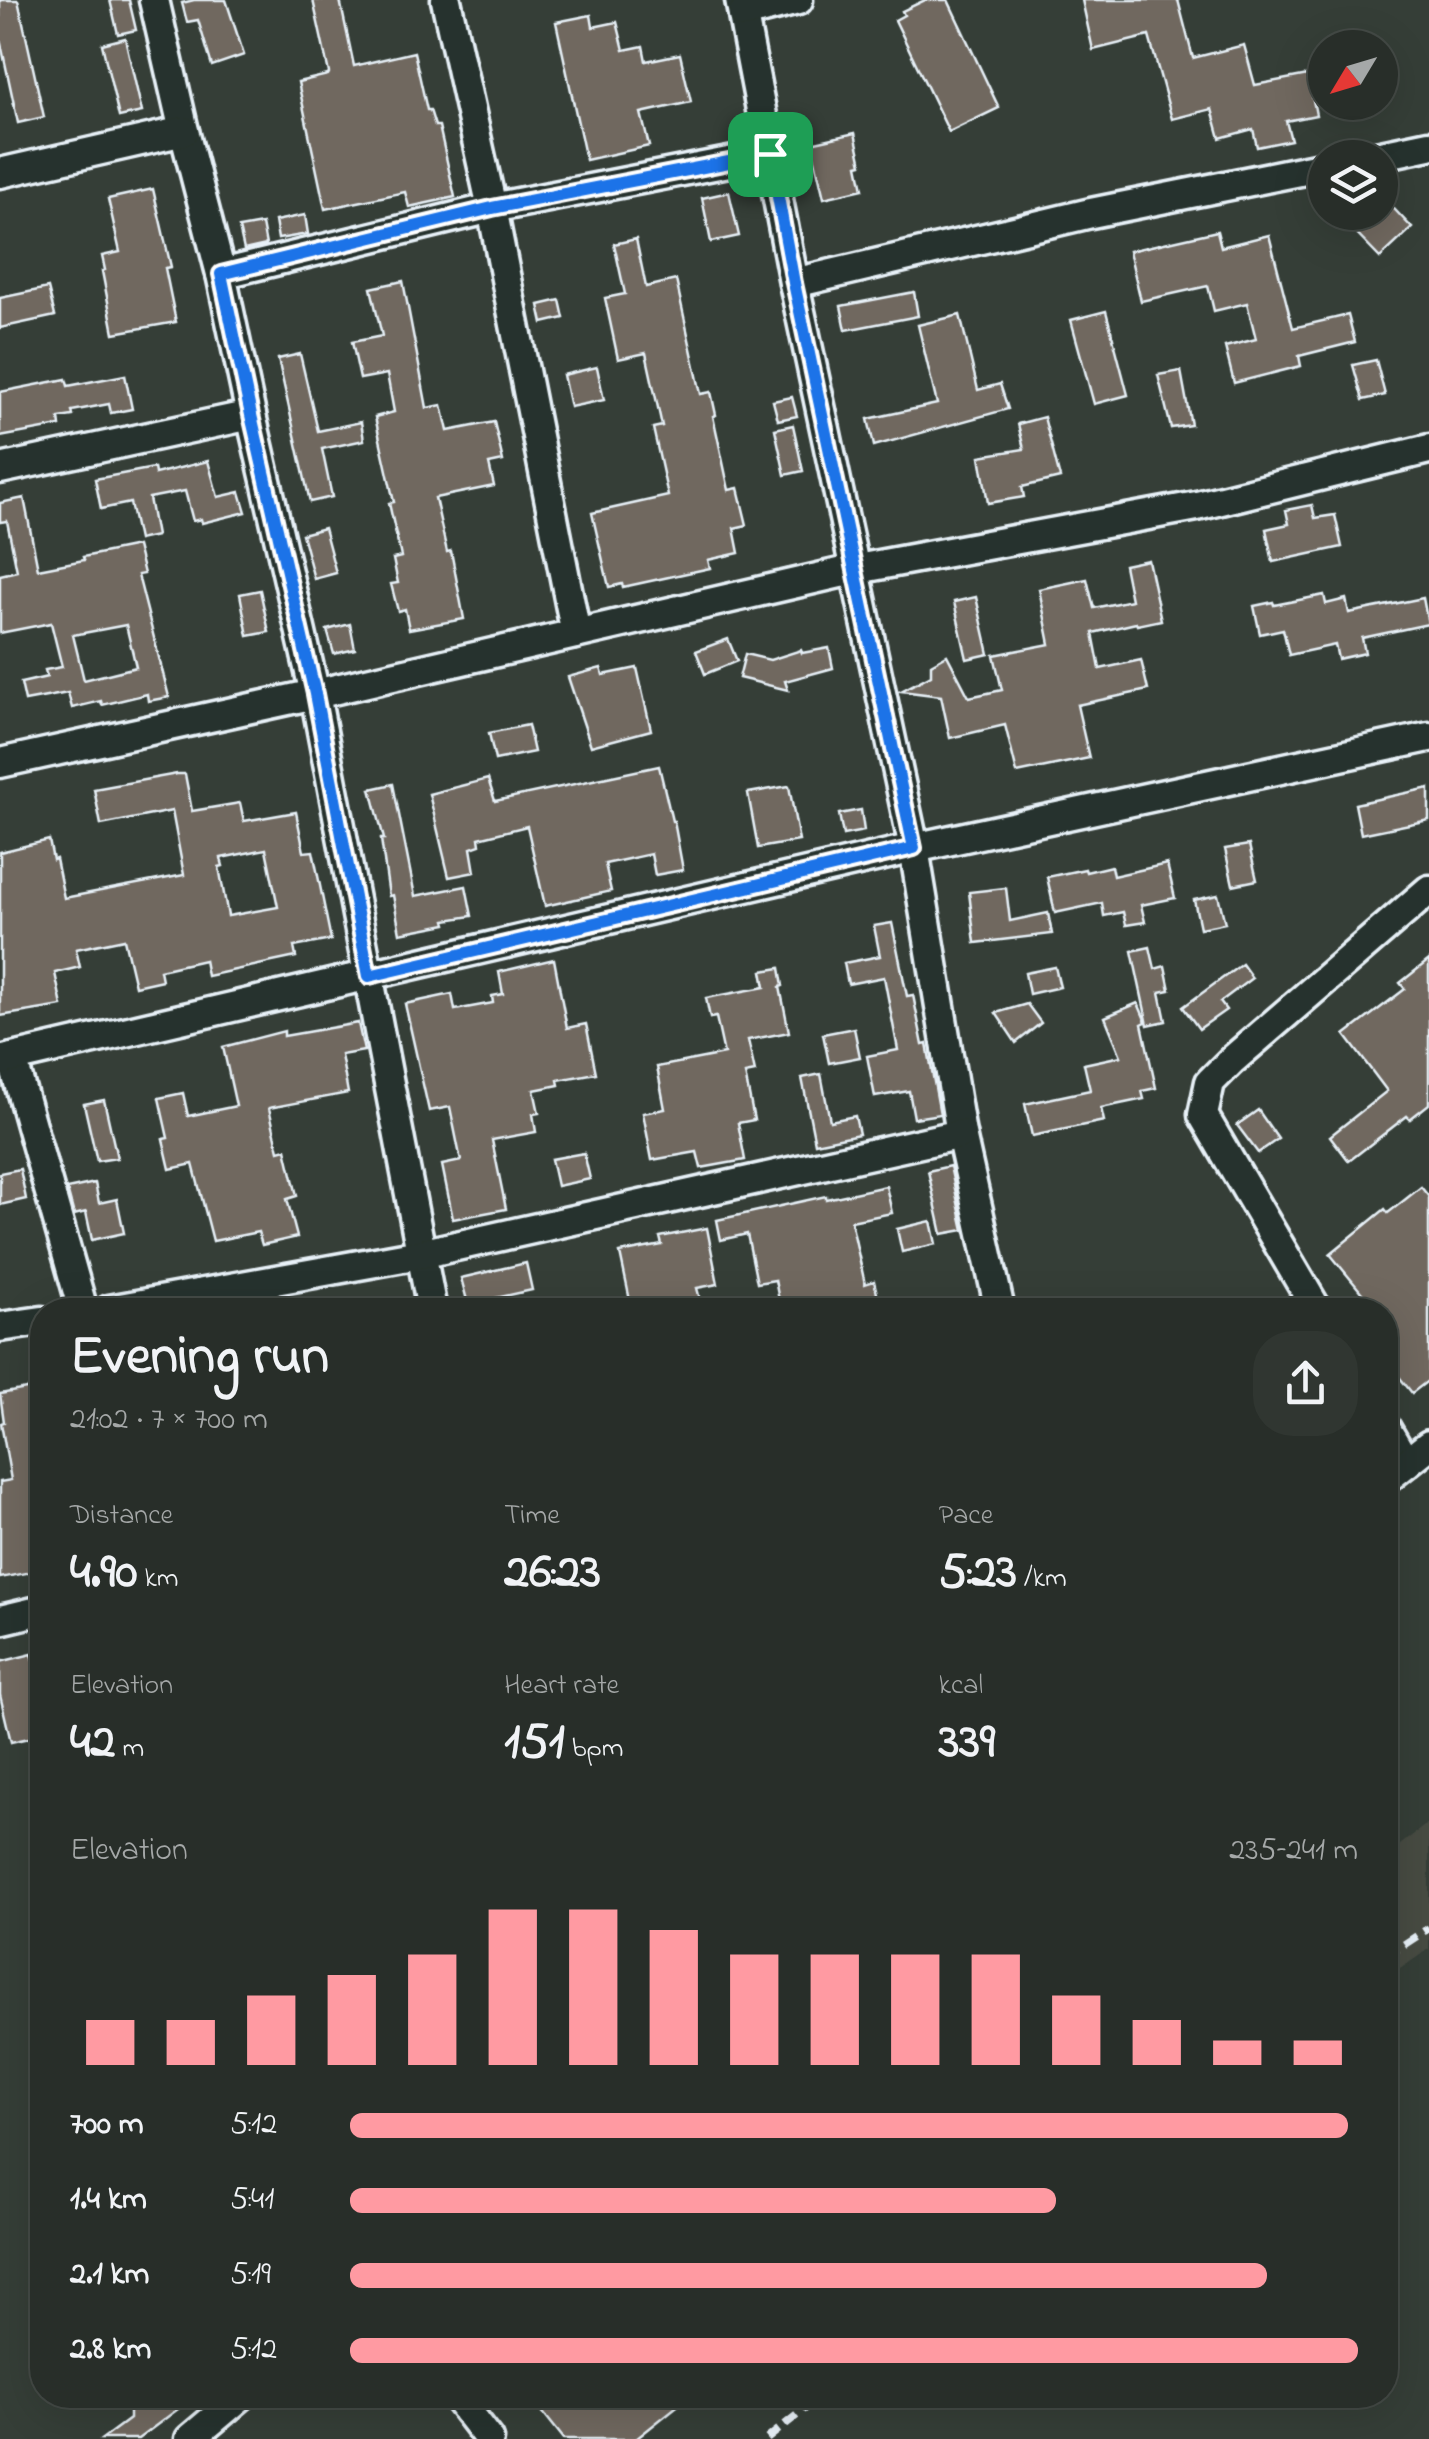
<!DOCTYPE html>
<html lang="en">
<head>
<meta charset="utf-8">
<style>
  body { margin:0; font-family:"Indie Flower",sans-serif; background:#303631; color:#f1f3f6; height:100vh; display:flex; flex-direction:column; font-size:38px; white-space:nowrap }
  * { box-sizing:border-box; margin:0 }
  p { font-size:32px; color:#a5a8a8 }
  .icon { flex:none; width:55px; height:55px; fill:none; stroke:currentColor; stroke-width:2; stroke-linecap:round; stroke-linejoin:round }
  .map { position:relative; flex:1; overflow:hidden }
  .sheet { position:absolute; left:30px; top:1298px; width:1368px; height:1110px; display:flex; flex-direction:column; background:#282e29; border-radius:40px; box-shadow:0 10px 40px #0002,0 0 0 2px #444a46 }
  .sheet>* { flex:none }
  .needle { width:65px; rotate:232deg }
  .tools { position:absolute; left:1308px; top:30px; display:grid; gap:20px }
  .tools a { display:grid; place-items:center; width:90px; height:90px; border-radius:50%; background:#282e29; box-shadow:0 10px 40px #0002,0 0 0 2px #444a46; font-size:50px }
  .pin { position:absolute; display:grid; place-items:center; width:85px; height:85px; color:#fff; margin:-42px; border-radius:20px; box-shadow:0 5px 15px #0006 }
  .round { display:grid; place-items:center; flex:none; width:105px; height:105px; border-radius:40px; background:#303631 }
  .head { display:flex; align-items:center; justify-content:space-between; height:170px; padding:0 40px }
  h1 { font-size:55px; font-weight:800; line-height:75px }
  .stats { display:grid; grid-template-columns:repeat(3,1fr); gap:15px; height:170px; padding:10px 40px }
  .stats div { display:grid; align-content:center }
  .stats b { font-size:50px; font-weight:800 }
  .stats small { font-size:28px; font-weight:400 }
  .stats p { font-size:28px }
  .chart { height:280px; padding:20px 40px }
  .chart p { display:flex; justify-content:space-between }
  .chart svg { width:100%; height:180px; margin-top:10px; stroke:#ff9aa2; stroke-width:6 }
  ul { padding:0 40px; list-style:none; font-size:32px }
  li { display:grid; grid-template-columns:160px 120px 1fr; align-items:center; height:75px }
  li i { height:25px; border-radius:12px; background:#ff9aa2 }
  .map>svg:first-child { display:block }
  .built { fill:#474b43 }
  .building { fill:#70685f; stroke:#e8f1f8; stroke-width:2.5; fill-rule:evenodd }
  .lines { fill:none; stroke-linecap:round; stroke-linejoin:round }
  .minor-casing { stroke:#e8f1f8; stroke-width:35 }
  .minor { stroke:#26332d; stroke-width:28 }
  .rail { stroke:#e8f1f8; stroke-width:8; stroke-dasharray:15 8; stroke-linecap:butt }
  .route-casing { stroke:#fff; stroke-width:20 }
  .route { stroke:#1a73e8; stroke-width:12 }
</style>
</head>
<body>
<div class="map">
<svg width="1429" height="2439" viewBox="0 0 1429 2439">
  <rect width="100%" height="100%" fill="#353e37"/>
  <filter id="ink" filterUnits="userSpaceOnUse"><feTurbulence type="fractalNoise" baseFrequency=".01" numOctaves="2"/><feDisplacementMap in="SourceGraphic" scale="20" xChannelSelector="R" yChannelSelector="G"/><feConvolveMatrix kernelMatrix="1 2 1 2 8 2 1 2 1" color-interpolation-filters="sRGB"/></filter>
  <g filter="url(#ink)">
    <!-- built -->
    <polygon class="built" points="1429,1822 1429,1949 1385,1979 1385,1857"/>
    <!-- building -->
    <g class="building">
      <polygon points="0,0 18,0 44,117 18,123 0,39"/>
      <polygon points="110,0 129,0 136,30 118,34"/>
      <polygon points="194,0 226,0 244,55 212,66 198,20 187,22 182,3"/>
      <polygon points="313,0 340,0 354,66 414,52 427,110 430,110 435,126 439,126 455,197 409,207 405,192 325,209 298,82 328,75 329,73"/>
      <polygon points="925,0 948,0 999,108 949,132 895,20 904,15 902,11"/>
      <polygon points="1082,0 1178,0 1193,58 1244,45 1255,85 1308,75 1316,115 1286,121 1291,140 1257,147 1253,129 1220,138 1212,109 1172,119 1149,36 1093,50"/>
      <polygon points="591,15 593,27 617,22 624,50 643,46 646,61 680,54 691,102 641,113 649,146 586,160 556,22"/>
      <polygon points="125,38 142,112 119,117 102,44"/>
      <polygon points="855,133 862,164 858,165 863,189 824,198 811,143"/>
      <polygon points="153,189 171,267 165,268 176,322 114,333 102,271 105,270 102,256 120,252 108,199"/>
      <polygon points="729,192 739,236 711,242 702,198"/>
      <polygon points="1380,194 1412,228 1380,258 1348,225 1361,212 1380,212"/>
      <polygon points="305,215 308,234 278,239 275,221"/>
      <polygon points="262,224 266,245 244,250 239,228"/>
      <polygon points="1217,231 1221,247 1269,235 1293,328 1348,315 1355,342 1299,356 1301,366 1234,383 1225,347 1256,339 1247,303 1214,311 1208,286 1141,301 1129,251"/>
      <polygon points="636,239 646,287 676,280 701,394 711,392 716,415 713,416 729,490 738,488 747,525 734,528 739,553 708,560 710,568 623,587 622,584 609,587 592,513 668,496 653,428 662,426 646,353 618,359 605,298 625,294 614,244"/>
      <polygon points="403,281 427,408 442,405 448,431 494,422 503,461 489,464 494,486 435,498 447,552 451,551 464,619 409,629 405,609 398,611 391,584 398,583 393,559 401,557 389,503 394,502 375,417 394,412 387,374 360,379 352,342 382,336 371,288"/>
      <polygon points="48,288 55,316 0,328 0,298"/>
      <polygon points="914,292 918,316 846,330 841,306"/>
      <polygon points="560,300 564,318 543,323 539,305"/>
      <polygon points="1106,311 1128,395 1094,404 1071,320"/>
      <polygon points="960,315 978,390 1000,384 1008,409 874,446 868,419 937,404 918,325"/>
      <polygon points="300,354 318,431 361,422 364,440 322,449 332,497 310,502 278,359"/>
      <polygon points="1376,360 1385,395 1363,400 1353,365"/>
      <polygon points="597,367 604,400 570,407 563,375"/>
      <polygon points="1181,371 1191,425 1171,428 1158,375"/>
      <polygon points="125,375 132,409 111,413 109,404 72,411 73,416 59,418 60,426 0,437 0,392 66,379 68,386"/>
      <polygon points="792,397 797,416 778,420 773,401"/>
      <polygon points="1044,417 1060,478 1022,487 1024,497 988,503 980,456 1024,449 1018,424"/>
      <polygon points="793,425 803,471 785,475 775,429"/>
      <polygon points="208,461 218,497 240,492 246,512 202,523 201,519 193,521 185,491 149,498 156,536 138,540 130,503 101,509 95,479 154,468 155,474"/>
      <path d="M24,498L38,569L84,560L83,557L137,546L144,574L138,575L169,697L148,701L147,694L102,705L101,701L72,708L68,693L25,701L21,683L47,677L45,670L62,667L51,623L0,633V575L17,571L7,521L0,522V503ZM126,625L136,667L84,680L73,635Z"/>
      <polygon points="1312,505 1315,518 1335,515 1342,547 1273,562 1266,529 1289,524 1286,510"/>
      <polygon points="324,528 336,573 314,579 302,534"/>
      <polygon points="1148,560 1161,620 1137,625 1136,623 1093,633 1100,669 1141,660 1148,690 1077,705 1089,758 1017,773 1005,725 950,738 941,696 901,691 931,675 931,664 947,655 969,697 1002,690 994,655 1050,644 1039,589 1087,579 1094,608 1131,600 1124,565"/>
      <polygon points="260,590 269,632 248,636 240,594"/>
      <polygon points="1324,595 1326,604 1346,599 1349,613 1423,598 1428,624 1362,638 1365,653 1338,659 1335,645 1289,655 1283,629 1260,634 1254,606 1273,602 1274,605"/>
      <polygon points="976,597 989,654 967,659 954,602"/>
      <polygon points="350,624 355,649 334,654 327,630"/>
      <polygon points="728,639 737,661 705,674 696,651"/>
      <polygon points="829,648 833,668 785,681 788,690 739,678 745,654 770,660 801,650 802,653"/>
      <polygon points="601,668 603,675 637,668 651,730 591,746 568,677"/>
      <polygon points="528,725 534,752 495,760 489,733"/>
      <polygon points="659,766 672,821 674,821 683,870 655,875 651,854 605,864 611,891 545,906 527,826 479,838 480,845 471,848 475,872 449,877 429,794 488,779 495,801"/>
      <path d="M177,774H185L192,811L240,803L244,821L296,812L304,852L313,851L331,940L294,947L296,957L207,976L204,960L160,970L162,980L135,986L124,939L76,949L80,967L55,973L62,1006L0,1016V852L49,840L53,860L56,859L64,898L184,875L172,811L101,825L94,789ZM266,849L278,907L228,916L219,867L223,866L221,858Z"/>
      <polygon points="393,784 415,896 466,886 472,916 446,920 447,924 400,933 393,895 389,896 381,839 384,839 371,789"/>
      <polygon points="789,786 799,841 758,848 748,793"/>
      <polygon points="1429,788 1429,820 1361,834 1355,804"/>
      <polygon points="861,810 864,831 843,835 839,814"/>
      <polygon points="1249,845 1257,880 1233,885 1225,849"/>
      <polygon points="1167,864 1175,898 1141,905 1145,922 1126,925 1123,912 1104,916 1102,903 1055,913 1047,877 1085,869 1086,872 1111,866 1113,876"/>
      <polygon points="1006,888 1010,921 1048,913 1052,934 975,943 969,892"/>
      <polygon points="1218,895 1225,923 1200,928 1194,900"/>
      <polygon points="892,923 907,996 913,995 923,1045 927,1044 940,1114 914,1118 909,1091 875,1097 867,1056 898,1050 884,977 848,984 844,963 880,956 874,926"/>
      <polygon points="1150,947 1155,969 1165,966 1170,990 1160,992 1166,1021 1148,1025 1132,951"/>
      <polygon points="554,959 567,1028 586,1024 596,1073 558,1080 559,1085 534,1090 539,1113 533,1114 536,1132 492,1140 506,1209 453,1219 442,1165 461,1161 450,1107 429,1111 405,1004 452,994 455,1010 493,1003 492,996 503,994 499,972"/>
      <polygon points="1429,960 1429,1104 1410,1119 1407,1116 1349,1161 1330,1136 1387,1091 1345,1035 1405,989 1400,983"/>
      <polygon points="1242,964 1252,978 1220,1002 1226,1010 1199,1029 1183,1007"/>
      <polygon points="1055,967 1060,987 1029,994 1025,973"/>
      <polygon points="780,968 783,986 780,987 789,1032 748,1040 755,1072 745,1074 754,1120 738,1123 745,1160 701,1168 697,1152 652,1160 643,1113 665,1109 657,1067 724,1054 716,1017 710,1018 706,998 765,987 762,971"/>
      <polygon points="1138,1003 1146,1022 1142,1024 1156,1088 1142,1091 1144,1099 1101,1108 1104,1121 1032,1136 1025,1104 1090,1090 1084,1064 1121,1056 1105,1017"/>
      <polygon points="1027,1004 1041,1023 1016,1043 996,1013"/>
      <polygon points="358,1023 364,1051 341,1055 348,1093 269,1108 279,1151 286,1149 297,1196 287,1199 297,1237 262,1245 258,1232 213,1241 193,1164 170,1169 163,1139 168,1138 159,1098 183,1093 188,1116 236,1106 223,1047 284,1031 284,1036"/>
      <polygon points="854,1028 860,1057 829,1063 823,1034"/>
      <polygon points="821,1074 830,1121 855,1116 859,1134 815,1143 802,1078"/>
      <polygon points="104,1100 117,1158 97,1161 84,1104"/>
      <polygon points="1258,1110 1278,1139 1258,1153 1237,1125"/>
      <polygon points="584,1153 590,1179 557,1186 551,1159"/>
      <polygon points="950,1166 964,1230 942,1234 928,1171"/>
      <polygon points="20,1169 26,1199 0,1205 0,1173"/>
      <polygon points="95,1183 99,1203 117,1199 124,1233 92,1240 86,1212 74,1215 67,1189"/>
      <polygon points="886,1186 892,1213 851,1221 865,1284 874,1281 881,1310 839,1310 838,1304 813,1310 781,1310 775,1280 757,1283 747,1234 721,1240 717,1220 826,1196 826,1199"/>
      <polygon points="1421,1187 1429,1197 1429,1380 1412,1393 1397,1374 1393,1377 1385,1367 1385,1310 1376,1310 1330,1254 1385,1209 1388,1213"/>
      <polygon points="931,1221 936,1244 902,1252 897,1229"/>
      <polygon points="707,1228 718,1284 697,1288 702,1307 689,1310 632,1310 620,1253 662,1245 660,1237"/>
      <polygon points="526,1263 532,1290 468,1304 461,1278"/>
      <polygon points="42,1386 42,1570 0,1578 0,1482 11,1480 1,1423 4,1422 0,1394"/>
      <polygon points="32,1654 34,1660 42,1658 42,1687 36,1689 42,1714 42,1735 11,1742 0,1695 0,1662"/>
      <polygon points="129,2395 167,2395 178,2409 138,2439 102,2439 129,2419"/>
      <polygon points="529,2395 691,2395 636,2439 564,2439"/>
    </g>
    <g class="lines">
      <defs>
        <g id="minor">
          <polyline points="154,0 184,131 221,274 251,415 315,694 432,1310"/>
          <polyline points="446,0 492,208 576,634"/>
          <polyline points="740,0 794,283 914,848 961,1134 1000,1310"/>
          <polyline points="743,14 798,0"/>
          <polyline points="1367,158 1429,145"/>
          <polyline points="0,173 184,131"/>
          <polyline points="221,274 492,208 770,154"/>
          <polyline points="794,283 1091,213 1325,166"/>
          <polyline points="0,469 251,415"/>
          <polyline points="0,763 315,694 857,569 1197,506 1429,449"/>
          <polyline points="12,1058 83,1310"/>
          <polyline points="0,1061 914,848 1429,737"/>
          <polyline points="109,1310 420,1254 961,1134"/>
          <polyline points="1317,1310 1203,1115 1210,1082 1231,1061 1429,890"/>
          <polyline points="0,1327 42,1321"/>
          <polyline points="1385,1427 1406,1463"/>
          <polyline points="1385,1480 1429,1445"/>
          <polyline points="0,1620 42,1610"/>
          <polyline points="455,2395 489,2439"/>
          <polyline points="190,2439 242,2395"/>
        </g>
      </defs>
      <!-- minor casing -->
      <use href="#minor" class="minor-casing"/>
      <!-- minor -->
      <use href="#minor" class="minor"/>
      <!-- rail -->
      <g class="rail">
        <polyline points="1385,1957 1429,1928"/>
        <polyline points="767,2439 822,2395"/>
      </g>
    </g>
  </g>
  <g class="lines" filter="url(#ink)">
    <defs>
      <polygon id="route" points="770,154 794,283 914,848 369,976 315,694 251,415 221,274 492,208"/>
    </defs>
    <!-- route casing -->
    <use href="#route" class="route-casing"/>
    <!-- route -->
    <use href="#route" class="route"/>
  </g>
</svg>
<div class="tools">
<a><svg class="needle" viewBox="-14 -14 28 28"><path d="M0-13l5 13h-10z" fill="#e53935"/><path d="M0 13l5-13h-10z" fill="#a5a8a8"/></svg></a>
<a><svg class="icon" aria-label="layers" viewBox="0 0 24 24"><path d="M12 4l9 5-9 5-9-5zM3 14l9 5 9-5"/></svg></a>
</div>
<div class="pin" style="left:770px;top:154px;background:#1e9e55"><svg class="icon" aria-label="arrive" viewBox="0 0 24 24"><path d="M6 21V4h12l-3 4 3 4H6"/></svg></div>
<section class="sheet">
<div class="head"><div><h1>Evening run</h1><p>21:02 · 7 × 700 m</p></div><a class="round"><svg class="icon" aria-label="share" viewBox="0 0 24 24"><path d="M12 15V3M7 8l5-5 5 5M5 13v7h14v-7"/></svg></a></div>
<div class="stats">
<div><p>Distance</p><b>4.90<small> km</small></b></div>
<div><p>Time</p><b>26:23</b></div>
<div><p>Pace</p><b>5:23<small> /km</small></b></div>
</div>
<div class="stats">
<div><p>Elevation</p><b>42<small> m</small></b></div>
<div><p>Heart rate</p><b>151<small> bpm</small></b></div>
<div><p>kcal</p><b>339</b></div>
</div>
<div class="chart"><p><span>Elevation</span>235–241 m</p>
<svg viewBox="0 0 160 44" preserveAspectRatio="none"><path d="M5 44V33M15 44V33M25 44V27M35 44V22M45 44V17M55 44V6M65 44V6M75 44V11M85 44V17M95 44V17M105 44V17M115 44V17M125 44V27M135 44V33M145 44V38M155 44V38"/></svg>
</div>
<ul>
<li><b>700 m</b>5:12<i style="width:99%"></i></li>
<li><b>1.4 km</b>5:41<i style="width:70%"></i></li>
<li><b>2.1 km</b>5:19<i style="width:91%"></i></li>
<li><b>2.8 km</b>5:12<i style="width:100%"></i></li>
</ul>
</section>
</div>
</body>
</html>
